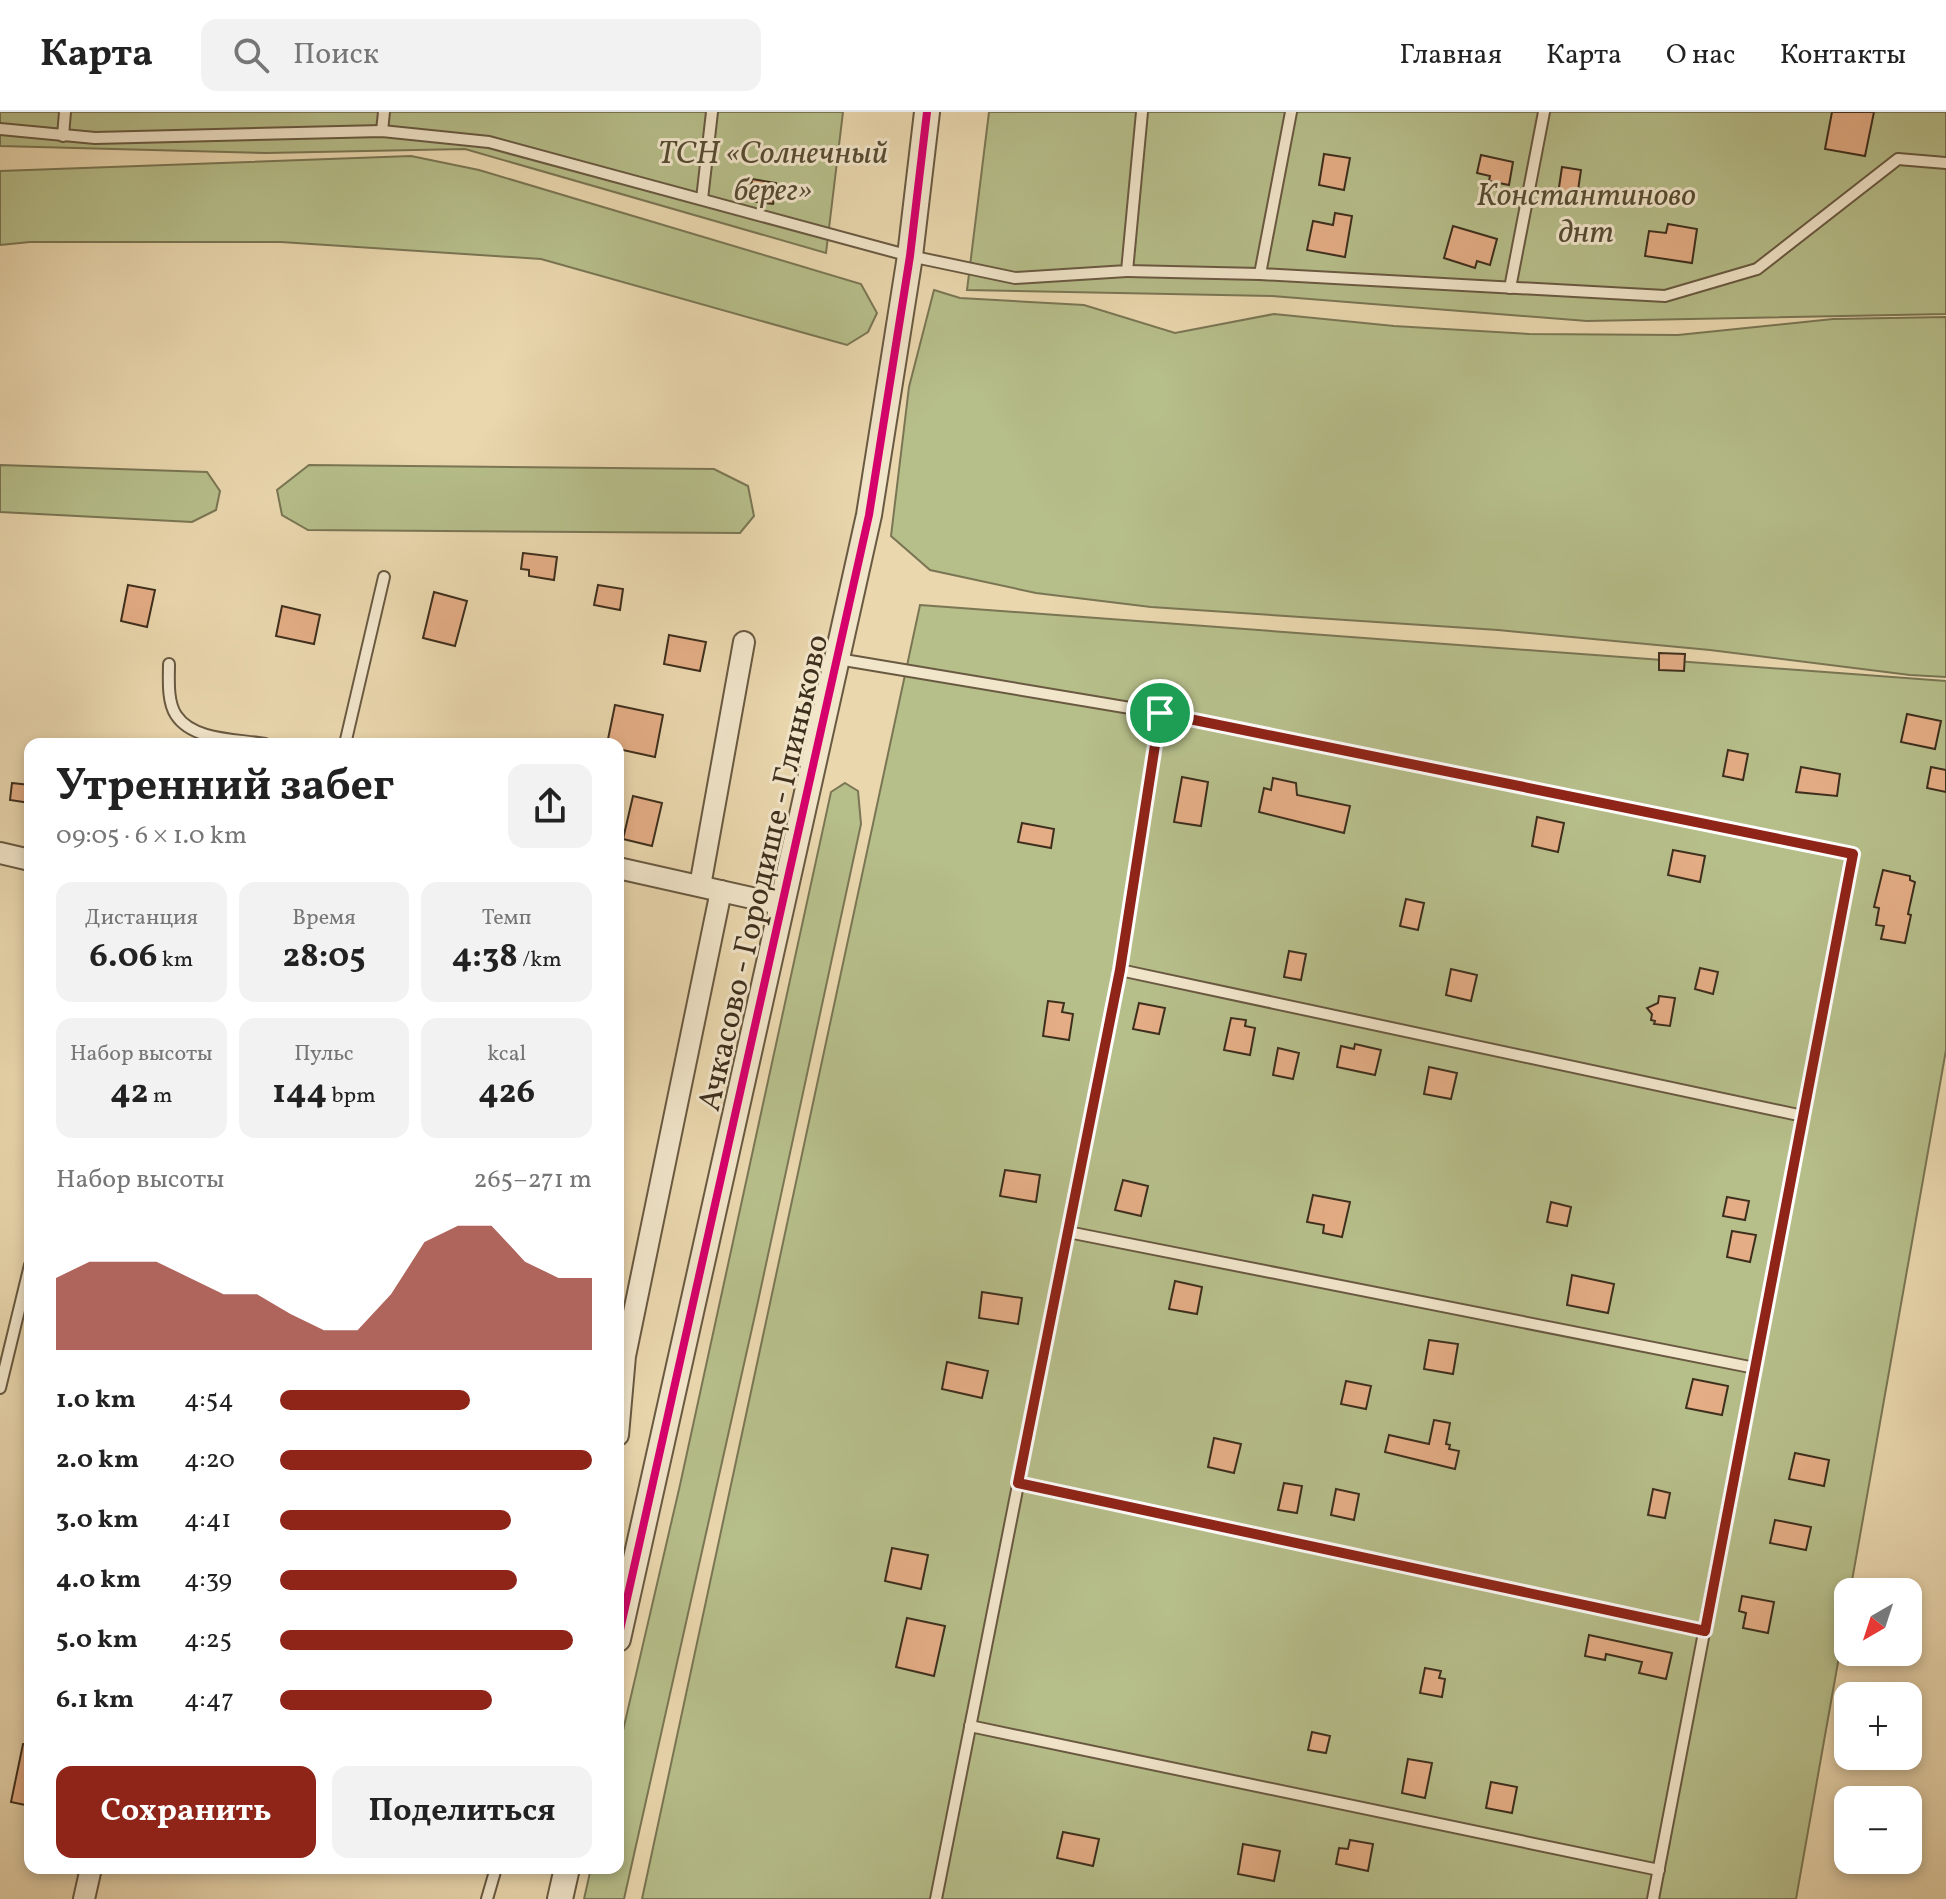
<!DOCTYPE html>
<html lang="ru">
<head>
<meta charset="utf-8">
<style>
  body { margin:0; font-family:Vollkorn,serif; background:#f2f2f2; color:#222; height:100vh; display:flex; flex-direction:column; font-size:30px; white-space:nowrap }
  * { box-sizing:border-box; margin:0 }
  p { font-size:26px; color:#767676 }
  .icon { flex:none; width:44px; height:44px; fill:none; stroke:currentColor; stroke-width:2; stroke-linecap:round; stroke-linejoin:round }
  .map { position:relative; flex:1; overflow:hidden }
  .details { position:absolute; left:24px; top:626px; width:600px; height:1136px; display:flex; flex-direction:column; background:#fff; border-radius:16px; box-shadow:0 4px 12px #0003 }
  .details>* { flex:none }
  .needle { width:52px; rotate:219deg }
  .fabs { position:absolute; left:1834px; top:1466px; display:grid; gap:16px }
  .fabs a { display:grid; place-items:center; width:88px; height:88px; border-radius:16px; background:#fff; box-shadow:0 4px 12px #0003; font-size:40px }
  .pin { position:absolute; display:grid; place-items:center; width:68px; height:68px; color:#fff; margin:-34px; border:4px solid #fff; border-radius:50%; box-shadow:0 2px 8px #0007 }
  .round { display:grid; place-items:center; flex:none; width:84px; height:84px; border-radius:16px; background:#f2f2f2 }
  .summary { display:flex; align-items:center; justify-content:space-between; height:136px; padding:0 32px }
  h1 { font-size:44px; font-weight:700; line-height:60px }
  .metrics { display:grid; grid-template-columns:repeat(3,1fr); gap:12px; height:136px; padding:8px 32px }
  .metrics div { display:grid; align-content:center; border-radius:16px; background:#f2f2f2; text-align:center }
  .metrics b { font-size:34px; font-weight:700 }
  .metrics small { font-size:22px; font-weight:400 }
  .metrics p { font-size:22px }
  .chart { height:224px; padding:16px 32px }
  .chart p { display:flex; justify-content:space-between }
  .chart svg { width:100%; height:144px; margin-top:8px; fill:#8f2418; opacity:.7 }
  .primary-button { display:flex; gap:16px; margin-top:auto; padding:16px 32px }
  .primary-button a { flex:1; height:92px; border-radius:16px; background:#8f2418; color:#fff; font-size:32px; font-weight:700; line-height:92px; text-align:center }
  .primary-button a+a { background:#f2f2f2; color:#222 }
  ul { padding:0 32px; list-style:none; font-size:26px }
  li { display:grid; grid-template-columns:128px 96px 1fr; align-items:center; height:60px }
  li i { height:20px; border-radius:10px; background:#8f2418 }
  header { display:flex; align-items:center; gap:48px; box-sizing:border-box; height:112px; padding:0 40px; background:#fff; border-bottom:2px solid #e0e0e0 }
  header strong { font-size:38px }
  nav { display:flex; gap:44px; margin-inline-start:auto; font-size:28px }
  .search { width:560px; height:72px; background:#f2f2f2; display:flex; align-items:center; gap:20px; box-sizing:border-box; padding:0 28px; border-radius:16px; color:#767676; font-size:30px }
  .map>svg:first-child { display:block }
  .green { fill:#b6be8a; stroke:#7a7654; stroke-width:2 }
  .building { fill:#e4ad85; stroke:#3e2f1d; stroke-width:2 }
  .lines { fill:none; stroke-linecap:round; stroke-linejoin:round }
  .service-casing { stroke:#695941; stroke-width:14 }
  .minor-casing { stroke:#695941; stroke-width:24 }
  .tertiary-casing { stroke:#695941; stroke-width:28 }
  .service { stroke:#f1e5ca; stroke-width:10 }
  .minor { stroke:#f1e5ca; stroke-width:20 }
  .tertiary { stroke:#f1e5ca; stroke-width:24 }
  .cycleway-casing { stroke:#f1e5ca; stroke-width:13 }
  .cycleway { stroke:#d6006c; stroke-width:8 }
  .route-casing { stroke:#fff; stroke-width:16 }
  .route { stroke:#8f2418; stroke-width:10 }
  .labels { text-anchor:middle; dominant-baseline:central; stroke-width:6; stroke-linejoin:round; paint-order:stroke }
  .park-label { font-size:32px; font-style:italic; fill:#564c33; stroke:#f1e5ca }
  .street-label { font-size:32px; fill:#3e2f1d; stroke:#f1e5ca }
</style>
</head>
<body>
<header>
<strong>Карта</strong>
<div class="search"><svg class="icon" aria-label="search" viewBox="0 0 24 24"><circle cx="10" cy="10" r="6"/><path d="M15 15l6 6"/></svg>Поиск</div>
<nav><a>Главная</a><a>Карта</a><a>О нас</a><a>Контакты</a></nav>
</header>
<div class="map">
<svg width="1946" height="1787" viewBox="0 0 1946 1787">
  <rect width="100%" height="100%" fill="#ead7ae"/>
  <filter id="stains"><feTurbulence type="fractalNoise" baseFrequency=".0025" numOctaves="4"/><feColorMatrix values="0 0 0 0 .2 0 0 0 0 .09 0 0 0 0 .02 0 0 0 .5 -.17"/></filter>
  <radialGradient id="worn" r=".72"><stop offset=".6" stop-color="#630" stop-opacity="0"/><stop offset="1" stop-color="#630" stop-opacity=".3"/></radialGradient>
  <!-- green -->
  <g class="green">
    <polygon points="0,0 843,0 826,141 465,37 266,41 0,34"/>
    <polygon points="989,0 1946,0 1946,202 1587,209 1272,184 967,178"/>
    <polygon points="411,44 479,58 861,172 877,201 868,220 847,233 541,147 281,130 30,130 0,133 0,59"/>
    <polygon points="934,178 960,186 1084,193 1175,221 1274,202 1394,214 1529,222 1678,223 1833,207 1946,205 1946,565 1910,563 1710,538 1498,518 1151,495 1036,481 930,458 891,424 909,275"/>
    <polygon points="0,353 207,360 220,379 216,398 192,410 0,400"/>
    <polygon points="309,353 714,357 748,374 754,404 740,421 308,418 282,403 277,378"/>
    <polygon points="920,493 1946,569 1946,938 1850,1480 1848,1480 1848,1494 1796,1787 642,1787"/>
    <polygon points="845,671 858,679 861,712 757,1194 624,1787 584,1787 591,1756 618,1756 618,1640 680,1373 831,680"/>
  </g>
  <!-- building -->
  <g class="building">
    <polygon points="1832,0 1874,0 1865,44 1825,37"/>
    <polygon points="1324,42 1350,46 1344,78 1319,73"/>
    <polygon points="1481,43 1513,50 1509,73 1489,69 1490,64 1477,61"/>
    <polygon points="1562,55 1581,58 1577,85 1558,82"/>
    <polygon points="752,67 776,71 773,92 749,89"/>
    <polygon points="1335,101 1352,104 1345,145 1307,138 1313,109 1333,113"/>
    <polygon points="1668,112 1697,117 1692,151 1645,144 1649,119 1666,121"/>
    <polygon points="1453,114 1497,127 1490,153 1477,149 1475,156 1444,146"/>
    <polygon points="523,441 557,445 554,468 529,464 529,458 521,457"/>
    <polygon points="128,473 155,478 147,515 121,509"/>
    <polygon points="598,473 623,477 620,498 594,493"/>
    <polygon points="434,480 467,489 455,534 423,526"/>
    <polygon points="282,494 320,503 314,532 276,524"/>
    <polygon points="669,523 706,530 700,559 664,552"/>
    <polygon points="1659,541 1685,542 1684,559 1659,558"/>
    <polygon points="615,593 663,603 655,645 618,637 618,632 607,632"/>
    <polygon points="1907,602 1941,609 1935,637 1901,630"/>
    <polygon points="1728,638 1748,642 1743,668 1723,664"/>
    <polygon points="1801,655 1840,662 1837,684 1796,680"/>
    <polygon points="1931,655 1946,658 1946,680 1927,676"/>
    <polygon points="1182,665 1208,670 1201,714 1174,710"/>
    <polygon points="1273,666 1296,671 1297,683 1350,694 1344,721 1259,700 1264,676 1271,678"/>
    <polygon points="12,671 30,673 30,691 10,688"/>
    <polygon points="633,684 662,691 652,734 623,727"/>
    <polygon points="1537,705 1564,711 1558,740 1532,734"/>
    <polygon points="1022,711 1054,717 1051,736 1018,730"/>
    <polygon points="1673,738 1705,744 1700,770 1668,763"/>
    <polygon points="1883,758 1910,764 1910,768 1915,770 1908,802 1911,803 1905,831 1881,827 1884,814 1876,813 1879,796 1874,795"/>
    <polygon points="1406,787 1424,791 1418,818 1400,814"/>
    <polygon points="1289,839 1306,842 1301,868 1284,865"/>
    <polygon points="1700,856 1718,860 1713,882 1695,877"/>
    <polygon points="1451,857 1477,863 1471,889 1446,883"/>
    <polygon points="1659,884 1675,886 1670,914 1654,912 1655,909 1651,908 1652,902 1647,896 1658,891"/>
    <polygon points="1048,889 1064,891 1062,900 1073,902 1069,928 1043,924"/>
    <polygon points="1139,891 1165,896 1159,922 1133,917"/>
    <polygon points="1231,906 1246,908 1245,914 1255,916 1250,943 1224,938"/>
    <polygon points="1355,932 1381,938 1375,963 1337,955 1341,934 1354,937"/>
    <polygon points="1278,936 1299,941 1293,967 1273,963"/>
    <polygon points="1429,955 1457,961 1451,987 1424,982"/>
    <polygon points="1005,1058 1040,1063 1036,1090 1000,1084"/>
    <polygon points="1123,1068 1148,1074 1141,1104 1115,1098"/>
    <polygon points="1313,1083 1350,1090 1342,1125 1323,1121 1324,1113 1307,1110"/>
    <polygon points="1727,1085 1749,1089 1745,1108 1723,1104"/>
    <polygon points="1551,1090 1571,1095 1567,1114 1547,1110"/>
    <polygon points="1732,1119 1756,1123 1750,1150 1727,1145"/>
    <polygon points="1572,1163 1614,1172 1608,1201 1567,1193"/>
    <polygon points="1175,1169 1202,1175 1197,1202 1169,1197"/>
    <polygon points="982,1180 1022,1186 1018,1212 979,1206"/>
    <polygon points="1429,1228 1458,1232 1453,1262 1424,1257"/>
    <polygon points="947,1250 988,1259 982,1286 942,1277"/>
    <polygon points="1693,1267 1728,1274 1722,1303 1686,1296"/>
    <polygon points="1346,1269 1371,1274 1366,1297 1341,1292"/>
    <polygon points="1434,1308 1450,1311 1446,1332 1450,1333 1449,1337 1459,1339 1455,1357 1385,1340 1389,1323 1429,1332"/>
    <polygon points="1214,1326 1241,1332 1234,1361 1208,1355"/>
    <polygon points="1795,1341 1829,1348 1824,1374 1789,1367"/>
    <polygon points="1284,1371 1302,1374 1297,1401 1278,1398"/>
    <polygon points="1336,1377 1359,1382 1354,1408 1331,1403"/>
    <polygon points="1653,1377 1670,1381 1665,1406 1648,1403"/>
    <polygon points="1775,1408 1811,1415 1806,1438 1770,1431"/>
    <polygon points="892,1436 928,1443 921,1477 885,1469"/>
    <polygon points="1742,1484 1774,1490 1768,1521 1743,1516 1746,1501 1739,1499"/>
    <polygon points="907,1506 945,1514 934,1564 896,1555"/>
    <polygon points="1589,1523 1672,1541 1666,1567 1639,1561 1642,1550 1606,1542 1605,1548 1585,1544"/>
    <polygon points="1425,1556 1441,1559 1439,1566 1445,1567 1442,1585 1420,1581"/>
    <polygon points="1312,1620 1330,1624 1326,1641 1308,1638"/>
    <polygon points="23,1632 30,1633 30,1694 11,1690"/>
    <polygon points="1408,1647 1432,1651 1425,1686 1402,1681"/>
    <polygon points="1491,1670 1517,1675 1512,1701 1486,1696"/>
    <polygon points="1063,1720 1099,1727 1093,1754 1057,1746"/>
    <polygon points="1350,1728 1373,1732 1368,1759 1336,1752 1339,1736 1348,1737"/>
    <polygon points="1243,1732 1280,1739 1274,1769 1238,1762"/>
  </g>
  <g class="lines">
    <defs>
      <g id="service">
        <polyline points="0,17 95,26 382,19 489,30 910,144 1015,166 1127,159 1142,0"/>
        <polyline points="382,19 384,0"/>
        <polyline points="63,24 65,0"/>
        <polyline points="702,87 712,0"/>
        <polyline points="1127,159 1260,162 1665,184 1757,157 1898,47 1946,51"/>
        <polyline points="1260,162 1291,0"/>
        <polyline points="1510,176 1544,0"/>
        <polyline points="838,547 1160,601 1120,858 936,1787"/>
        <path d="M169,552C169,567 167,589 176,603C193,629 237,627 265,632"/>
        <polyline points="1160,601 1853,742 1653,1787"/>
        <polyline points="345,632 384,465"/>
        <polyline points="1120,858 1803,1004"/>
        <polyline points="1068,1120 1755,1256"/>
        <polyline points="0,1276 30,1153"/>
        <polyline points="1018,1371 1705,1519"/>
        <polyline points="970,1614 1659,1758"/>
        <polyline points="487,1787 496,1756"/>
      </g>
      <g id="minor">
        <polyline points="0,741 30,748"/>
        <polyline points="618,756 783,793"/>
        <polyline points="700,774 744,530"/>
        <polyline points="618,1323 625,1244 721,779"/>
        <polyline points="84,1787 91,1756"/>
      </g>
      <g id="tertiary">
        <polyline points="618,1527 869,403 910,144 927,0"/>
        <polyline points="560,1787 567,1756"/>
      </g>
    </defs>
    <!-- service casing -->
    <use href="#service" class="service-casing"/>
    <!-- minor casing -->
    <use href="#minor" class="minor-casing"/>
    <!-- tertiary casing -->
    <use href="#tertiary" class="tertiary-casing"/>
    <!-- service -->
    <use href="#service" class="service"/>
    <!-- minor -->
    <use href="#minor" class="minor"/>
    <!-- tertiary -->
    <use href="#tertiary" class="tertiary"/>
    <defs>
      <polyline id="cycleway" points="618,1527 869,403 910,144 927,0"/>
    </defs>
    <!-- cycleway casing -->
    <use href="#cycleway" class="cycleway-casing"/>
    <!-- cycleway -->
    <use href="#cycleway" class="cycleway"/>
  </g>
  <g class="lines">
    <defs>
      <polygon id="route" points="1160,601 1853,742 1705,1519 1018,1371 1120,858"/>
    </defs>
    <!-- route casing -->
    <use href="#route" class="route-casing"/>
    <!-- route -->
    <use href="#route" class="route"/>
  </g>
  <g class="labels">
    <!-- park labels -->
    <g class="park-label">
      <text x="773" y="43">ТСН «Солнечный<tspan x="773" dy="37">берег»</tspan></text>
      <text x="1586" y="85">Константиново<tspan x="1586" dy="37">днт</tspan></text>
    </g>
    <!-- street labels -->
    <g class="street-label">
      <text transform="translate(765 761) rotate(-77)">Ачкасово - Городище - Глиньково</text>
    </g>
  </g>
  <rect width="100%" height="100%" filter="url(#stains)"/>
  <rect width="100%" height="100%" fill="url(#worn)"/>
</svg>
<div class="fabs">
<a><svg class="needle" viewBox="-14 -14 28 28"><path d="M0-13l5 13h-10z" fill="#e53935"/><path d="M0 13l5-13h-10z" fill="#767676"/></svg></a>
<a>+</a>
<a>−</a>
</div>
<div class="pin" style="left:1160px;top:601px;background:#1e9e55"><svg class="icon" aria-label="arrive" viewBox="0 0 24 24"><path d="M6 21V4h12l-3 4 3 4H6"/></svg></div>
<section class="details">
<div class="summary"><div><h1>Утренний забег</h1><p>09:05 · 6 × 1.0 km</p></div><a class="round"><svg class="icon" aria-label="share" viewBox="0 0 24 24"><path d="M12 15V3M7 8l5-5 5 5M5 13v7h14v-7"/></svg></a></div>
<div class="metrics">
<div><p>Дистанция</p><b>6.06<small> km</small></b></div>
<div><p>Время</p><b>28:05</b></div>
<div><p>Темп</p><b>4:38<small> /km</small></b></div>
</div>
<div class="metrics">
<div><p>Набор высоты</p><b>42<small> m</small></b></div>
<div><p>Пульс</p><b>144<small> bpm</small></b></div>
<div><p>kcal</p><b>426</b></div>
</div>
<div class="chart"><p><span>Набор высоты</span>265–271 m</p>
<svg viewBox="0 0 160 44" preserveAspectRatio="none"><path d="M0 44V22L10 17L20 17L30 17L40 22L50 27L60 27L70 33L80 38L90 38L100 27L110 11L120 6L130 6L140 17L150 22L160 22V44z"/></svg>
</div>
<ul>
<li><b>1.0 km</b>4:54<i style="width:61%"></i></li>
<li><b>2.0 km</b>4:20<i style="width:100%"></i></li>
<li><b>3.0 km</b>4:41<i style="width:74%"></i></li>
<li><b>4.0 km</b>4:39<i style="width:76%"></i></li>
<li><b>5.0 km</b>4:25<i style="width:94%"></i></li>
<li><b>6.1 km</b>4:47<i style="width:68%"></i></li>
</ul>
<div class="primary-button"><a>Сохранить</a><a>Поделиться</a></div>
</section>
</div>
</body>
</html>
